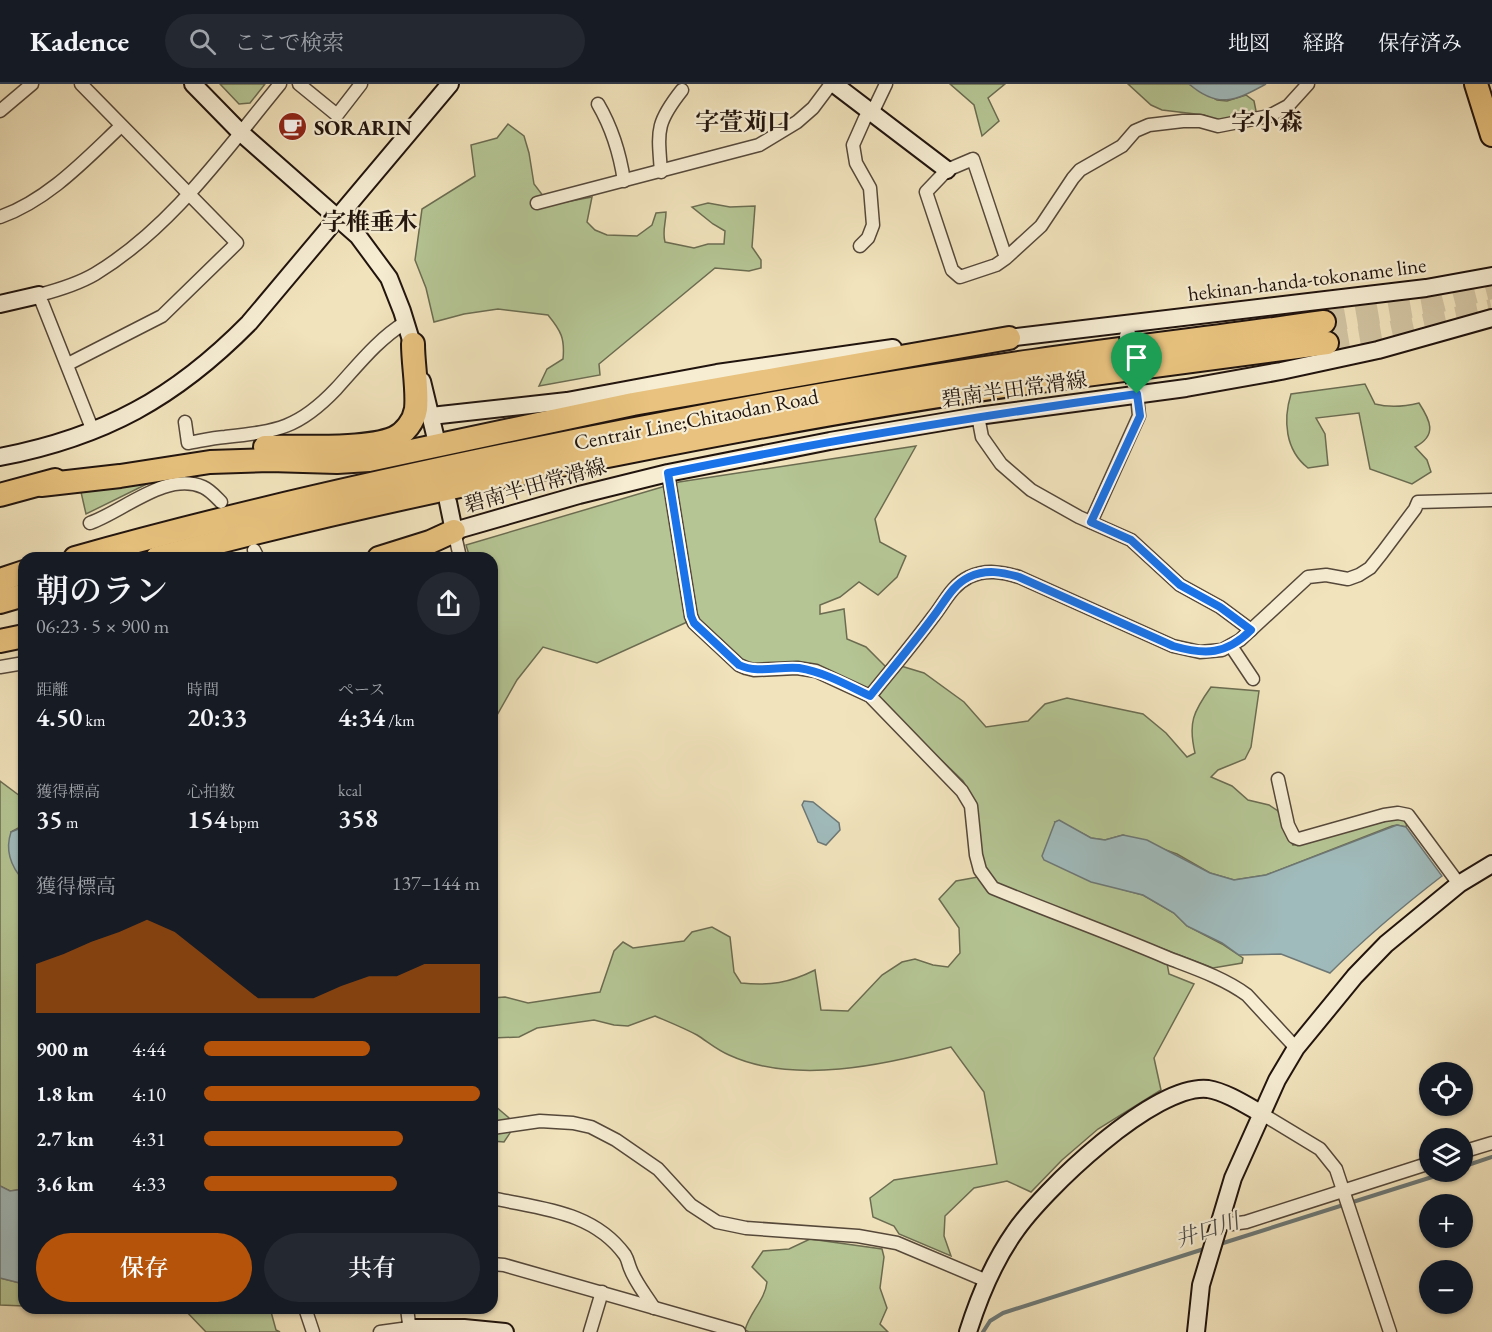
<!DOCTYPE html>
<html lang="ja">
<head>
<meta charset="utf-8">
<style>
  body { margin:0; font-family:"EB Garamond","Noto Serif JP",serif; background:#242831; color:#f1f3f6; height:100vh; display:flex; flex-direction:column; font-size:22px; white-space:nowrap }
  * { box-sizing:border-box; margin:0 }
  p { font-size:20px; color:#9ea1a6 }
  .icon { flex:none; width:33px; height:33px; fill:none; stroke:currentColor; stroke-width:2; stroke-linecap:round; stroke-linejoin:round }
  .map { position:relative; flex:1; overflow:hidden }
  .panel { position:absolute; left:18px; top:468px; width:480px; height:762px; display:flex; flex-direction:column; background:#171b24; border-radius:18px; box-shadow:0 2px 4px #0004 }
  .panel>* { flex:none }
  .controls { position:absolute; left:1419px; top:978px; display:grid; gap:12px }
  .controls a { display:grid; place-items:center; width:54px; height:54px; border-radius:50%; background:#171b24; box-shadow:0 2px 4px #0004; font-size:30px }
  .pin { position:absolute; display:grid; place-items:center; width:51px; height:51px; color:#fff; margin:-62px -26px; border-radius:50% 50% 50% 0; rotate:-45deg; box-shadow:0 0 6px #0007 }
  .pin .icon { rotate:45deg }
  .round { display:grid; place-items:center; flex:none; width:63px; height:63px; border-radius:32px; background:#242831 }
  .summary { display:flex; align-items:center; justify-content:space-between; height:102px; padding:0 18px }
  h1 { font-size:33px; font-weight:600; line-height:45px }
  .figures { display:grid; grid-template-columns:repeat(3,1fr); gap:9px; height:102px; padding:6px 18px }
  .figures div { display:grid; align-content:center }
  .figures b { font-size:26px; font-weight:600 }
  .figures small { font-size:16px; font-weight:400 }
  .figures p { font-size:16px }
  .chart { height:168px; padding:12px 18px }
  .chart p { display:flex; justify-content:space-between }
  .chart svg { width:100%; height:108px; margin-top:6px; fill:#b45309; opacity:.7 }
  .cta { display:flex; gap:12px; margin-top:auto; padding:12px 18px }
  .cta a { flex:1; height:69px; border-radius:36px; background:#b45309; color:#fff; font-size:24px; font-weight:600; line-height:69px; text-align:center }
  .cta a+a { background:#242831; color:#f1f3f6 }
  ul { padding:0 18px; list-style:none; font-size:20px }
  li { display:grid; grid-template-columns:96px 72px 1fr; align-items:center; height:45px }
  li i { height:15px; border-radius:8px; background:#b45309 }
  header { display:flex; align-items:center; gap:36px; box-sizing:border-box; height:84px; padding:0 30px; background:#171b24; border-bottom:2px solid #363941 }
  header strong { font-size:28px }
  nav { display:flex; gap:33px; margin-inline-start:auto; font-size:21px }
  .search { width:420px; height:54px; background:#242831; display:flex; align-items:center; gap:15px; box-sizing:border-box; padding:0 21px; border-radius:33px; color:#9ea1a6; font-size:22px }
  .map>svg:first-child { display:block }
  .green { fill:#b5c594; stroke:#6b6c51; stroke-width:1.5 }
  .water { fill:#a0bbbc; stroke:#6d7876; stroke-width:1.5 }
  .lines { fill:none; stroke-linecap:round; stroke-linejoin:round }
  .stream { stroke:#6d7876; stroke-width:4 }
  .highway-tunnel { stroke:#d2c4a2; stroke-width:22; stroke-dasharray:22 11; stroke-linecap:butt }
  .street-casing { stroke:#55483a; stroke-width:15 }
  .secondary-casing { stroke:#21140e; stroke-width:20 }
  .highway-casing { stroke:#21140e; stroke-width:26 }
  .street { stroke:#f6edd3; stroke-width:12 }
  .secondary { stroke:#f6edd3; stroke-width:16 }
  .highway { stroke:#e8c27e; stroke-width:22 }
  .secondary-bridge-casing { stroke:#21140e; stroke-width:20; stroke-linecap:butt }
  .secondary-bridge { stroke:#f6edd3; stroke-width:16 }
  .route-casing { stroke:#fff; stroke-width:12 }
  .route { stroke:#1a73e8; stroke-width:8 }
  .labels { text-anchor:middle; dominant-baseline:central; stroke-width:4.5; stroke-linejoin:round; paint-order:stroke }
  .poi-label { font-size:21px; font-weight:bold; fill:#21140e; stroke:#f6edd3; text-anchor:start }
  .street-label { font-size:21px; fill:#21140e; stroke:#f6edd3 }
  .water-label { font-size:22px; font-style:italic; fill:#4d4e4b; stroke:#f6edd3 }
  .quarter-label { font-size:24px; font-weight:bold; fill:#21140e; stroke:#f6edd3 }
</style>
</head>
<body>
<header>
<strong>Kadence</strong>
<div class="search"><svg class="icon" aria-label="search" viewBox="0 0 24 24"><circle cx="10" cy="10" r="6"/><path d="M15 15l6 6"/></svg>ここで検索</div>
<nav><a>地図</a><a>経路</a><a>保存済み</a></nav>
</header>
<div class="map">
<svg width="1492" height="1248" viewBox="0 0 1492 1248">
  <rect width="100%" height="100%" fill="#f1e3bc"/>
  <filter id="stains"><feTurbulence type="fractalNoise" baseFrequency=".00333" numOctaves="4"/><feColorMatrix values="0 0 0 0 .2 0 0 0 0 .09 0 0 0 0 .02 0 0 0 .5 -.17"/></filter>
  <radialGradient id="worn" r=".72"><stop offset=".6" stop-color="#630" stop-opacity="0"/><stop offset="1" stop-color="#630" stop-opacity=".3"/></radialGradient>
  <!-- green -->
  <g class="green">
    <polygon points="220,0 265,0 250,19 239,20"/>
    <polygon points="950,0 1005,0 988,14 999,37 982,52 974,21"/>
    <polygon points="1128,0 1189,0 1217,16 1227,17 1246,11 1254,17 1256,27 1248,34 1219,37 1204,31 1162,26 1151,21"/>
    <path d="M508,40L524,52L529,69L534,100L550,121L592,113L587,138L595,146L607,151L637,152L652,141L656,129L666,128C666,139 662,147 665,158L694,164L708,160H724L725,147L713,140L692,123L708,119L730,123L755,122L752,163L761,176V184L749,187L715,184L599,280L600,291L539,302L547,285L563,275C565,254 561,247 548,231L498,225L464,230L434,238L426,204L415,176L422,125L475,92L471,61L497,54Z"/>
    <path d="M1365,300L1375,320C1390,324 1403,323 1419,319C1430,336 1438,351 1415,363L1427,376L1431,388L1412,400L1370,385L1359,329L1316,334L1325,350L1328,381L1308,384C1285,366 1283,336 1291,310Z"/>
    <polygon points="916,362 875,435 880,458 906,472 897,493 878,511 859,498 840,513 820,521 820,530 844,525 847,555 866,563 887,584 867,606 824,584 800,579 744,581 696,534 597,579 543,563 517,596 492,640 492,474 470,474 466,461 679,398"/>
    <polygon points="157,395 86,430 81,408"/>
    <path d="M901,582L924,589L964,618L986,643L1028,637L1045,620L1067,614L1143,630L1166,649L1187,673L1195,669C1188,639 1193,628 1211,603L1259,607L1251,663L1245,675L1218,686L1211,693L1232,702L1248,716L1269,721L1278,727L1293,761L1398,734L1407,738L1406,743L1397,741L1392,742L1266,791L1234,796L1210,789L1177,770L1123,751L1105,756L1091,754L1059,737L1055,738L1121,805L1143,811L1174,829L1187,842L1222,860L1243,874L1242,879L1213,884L998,802L984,786L976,720L963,697L877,614Z"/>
    <polygon points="0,697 24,715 24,741 11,748 20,793 24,797 24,1105 10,1107 0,1102"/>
    <path d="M978,793L1167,879L1169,890L1194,900L1154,974L1161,1006L1098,1045L1062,1076L1031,1108L1007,1097L974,1104L945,1132L944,1152L951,1172L899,1150L894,1142L873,1133L870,1114L894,1096L997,1080L984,1008L951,963C885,981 794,1001 729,971C717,966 708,958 697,951C684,944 669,938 655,932L628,942L614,941L594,936L537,944L519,953L492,954V914L505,913L528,919L600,908L614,867L623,858L633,864L684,857L692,848L712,843L730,853L734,888L741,899C770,902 789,899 815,886L821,926L848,927L882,891L902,878L915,875L933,881L948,883L960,869L959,844L939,815L956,797Z"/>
    <polygon points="492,981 495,1022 516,1040 504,1058 492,1057"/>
    <path d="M810,1155L882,1165L884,1173L880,1204L887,1224L880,1240L888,1248H749L745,1246C750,1228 765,1216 767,1198L752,1183L763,1167L789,1165Z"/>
    <polygon points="0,1194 24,1200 24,1222 0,1221"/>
    <polygon points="183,1224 270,1224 276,1246 280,1248 206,1248"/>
  </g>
  <!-- water -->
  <g class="water">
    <path d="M1189,0H1266C1235,17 1218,25 1189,0Z"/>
    <polygon points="804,717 813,718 839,739 840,746 826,761 818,758 802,721"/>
    <path d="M1059,736L1091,754L1105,756L1123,751L1147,756L1210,789L1234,796L1266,791L1397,741L1406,743L1442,792C1403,822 1365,854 1330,889L1281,870L1239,871L1222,859L1187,842L1174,829L1143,811L1091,798L1044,776L1042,772L1055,738Z"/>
    <path d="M21,744H24V797C11,783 5,766 11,748Z"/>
    <polygon points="0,1102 10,1107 24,1105 24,1200 0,1194"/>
  </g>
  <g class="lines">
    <!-- stream -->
    <g class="stream">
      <polyline points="1462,1083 1492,1073"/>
      <polyline points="1220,1160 1448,1088"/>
      <polyline points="983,1248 990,1237 1003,1229 1207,1164"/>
    </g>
    <!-- highway-tunnel -->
    <g class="highway-tunnel">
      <polyline points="1324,238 1434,219 1492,204"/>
      <polyline points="1327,259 1391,248 1492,226"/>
    </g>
    <defs>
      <g id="street">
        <polyline points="299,0 337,31 361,0"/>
        <path d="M598,20C612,44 620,70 624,97"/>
        <polyline points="0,27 32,0"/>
        <path d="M661,88C658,47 655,40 682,6"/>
        <polyline points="537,119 759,61 797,38 813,24 831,0"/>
        <path d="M0,133C48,116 85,76 121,42"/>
        <polyline points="860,162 868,154 873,141 870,104 856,79 853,61 865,34 875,23 886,0"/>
        <polyline points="1006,174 973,75 947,86 926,108 952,186 960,193 996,181 1006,174 1041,142 1073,94 1080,86 1122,62 1135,47 1149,41 1183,37 1200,37 1218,42 1269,32 1288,22 1308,0"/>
        <polyline points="68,280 162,232 237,159 81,0"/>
        <polyline points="978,332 982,353 1001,380 1031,406 1079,433 1131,456 1180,501 1220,523 1251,546"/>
        <path d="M185,338L188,359C200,357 212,354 225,353C277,347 298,345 336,305C358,281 378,255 406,238"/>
        <path d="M93,347L39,211C58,206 78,200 95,190C171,144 224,68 280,0"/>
        <path d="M668,389L691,532L694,539L723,566L739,581L746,584L754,586L797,584L816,587L870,612L962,707L971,722L976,771L980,786L993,804C1051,828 1110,849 1168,874C1194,884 1224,894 1247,911L1296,964"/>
        <polyline points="1091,438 1139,332 1137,311"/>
        <path d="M90,439C124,427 166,387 203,403C210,406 216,413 221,418"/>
        <polyline points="454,447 459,469 459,474"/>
        <polyline points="254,466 258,474"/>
        <polyline points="1231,562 1253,595"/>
        <polyline points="0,583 24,579"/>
        <path d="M870,612C891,586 913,560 933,533C945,518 951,502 969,493C986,485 1002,488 1019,493L1173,562L1200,568L1222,566L1240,556L1308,493L1326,491L1348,495L1359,491L1370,484L1382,469L1415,425L1418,418L1492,416"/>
        <polyline points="1278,695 1288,741 1294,753 1299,755 1384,731 1398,729 1408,731 1459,800"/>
        <polyline points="1262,1030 1320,1065 1336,1085 1390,1248"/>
        <polyline points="492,1044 540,1037 573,1039 591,1043 616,1056 658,1085 691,1121 717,1138 746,1144 858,1152 897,1159 987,1197"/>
        <polyline points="1462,1068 1492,1059"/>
        <path d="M492,1114C541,1125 593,1127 625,1171C628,1176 628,1179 630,1184C635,1198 646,1211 654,1224"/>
        <polyline points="1220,1138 1232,1140 1246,1138 1430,1079"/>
        <polyline points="492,1180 504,1181 739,1248"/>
        <polyline points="305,1224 313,1248"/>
        <polyline points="407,1224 410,1248"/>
        <polyline points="380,1248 409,1244"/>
        <polyline points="590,1248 602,1208"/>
      </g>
      <g id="secondary">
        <polyline points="193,0 240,48 358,152 389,194 402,227 415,269"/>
        <polyline points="834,0 947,86"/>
        <polyline points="0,220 39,211"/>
        <polyline points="999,255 1426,204 1492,192"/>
        <polyline points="422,297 435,351"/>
        <polyline points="431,332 567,317 717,289 893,264"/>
        <path d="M0,373C104,353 175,314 249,239L450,0"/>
        <polyline points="448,418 454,447 579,411 668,389 830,357 978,332 1186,304 1281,287 1378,266 1492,234"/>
        <polyline points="409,1244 464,1244 505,1248"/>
        <path d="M968,1248C979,1213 993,1179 1014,1149C1042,1107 1155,999 1208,1005C1226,1008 1246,1021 1262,1030"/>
        <polyline points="1196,1248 1201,1201 1233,1094 1277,996 1296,964 1355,892 1386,860 1459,800 1492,780"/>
      </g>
      <g id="highway">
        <polyline points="1476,0 1492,51"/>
        <path d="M265,363C298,362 366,366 394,354C405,349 414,337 416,325C418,306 413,280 413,260"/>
        <polyline points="41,401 120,392 210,378 270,376 337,378 369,376 633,320 1009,254"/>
        <polyline points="0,411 55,396"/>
        <path d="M75,474C241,427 410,390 579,356C730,326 881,299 1033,277C1130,263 1227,252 1324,238"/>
        <path d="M157,474C311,433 467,399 623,369C755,343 886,319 1018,300C1121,286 1224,273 1327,259"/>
        <polyline points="379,474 430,458 454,447"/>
        <polyline points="0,496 24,488"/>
        <polyline points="0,518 24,511"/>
        <polyline points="0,557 24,552"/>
      </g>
    </defs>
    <!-- street casing -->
    <use href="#street" class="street-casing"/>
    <!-- secondary casing -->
    <use href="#secondary" class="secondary-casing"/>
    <!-- highway casing -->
    <use href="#highway" class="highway-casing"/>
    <!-- street -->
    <use href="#street" class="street"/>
    <!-- secondary -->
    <use href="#secondary" class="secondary"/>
    <!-- highway -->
    <use href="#highway" class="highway"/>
    <defs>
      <polyline id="secondary-bridge" points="1128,252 1135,299"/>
    </defs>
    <!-- secondary-bridge casing -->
    <use href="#secondary-bridge" class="secondary-bridge-casing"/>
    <!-- secondary-bridge -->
    <use href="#secondary-bridge" class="secondary-bridge"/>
  </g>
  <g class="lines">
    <defs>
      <path id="route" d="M1137,310L1140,332L1091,438L1131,456L1180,501L1220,523L1251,546C1226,571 1205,571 1173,562L1019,493C1002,488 986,485 969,493C951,502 945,518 933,533C913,560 891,586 870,612C847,601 824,588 799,584C779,582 758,590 739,581L694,539L691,532L668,389C823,357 979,332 1137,310Z"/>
    </defs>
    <!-- route casing -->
    <use href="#route" class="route-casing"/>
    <!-- route -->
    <use href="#route" class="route"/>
  </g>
  <!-- icons -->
  <defs>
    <symbol id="cafe-disc" viewBox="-11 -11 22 22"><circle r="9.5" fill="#8f2418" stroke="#f6edd3"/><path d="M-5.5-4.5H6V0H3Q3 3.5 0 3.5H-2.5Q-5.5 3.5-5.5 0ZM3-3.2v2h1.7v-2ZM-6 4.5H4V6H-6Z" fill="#fff"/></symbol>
  </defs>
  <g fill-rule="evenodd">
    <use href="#cafe-disc" x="276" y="26" width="33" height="33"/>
  </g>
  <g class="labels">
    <!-- poi labels -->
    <g class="poi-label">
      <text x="314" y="43">SORARIN</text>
    </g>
    <!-- street labels -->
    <g class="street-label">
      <text transform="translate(1307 195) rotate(-7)">hekinan-handa-tokoname line</text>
      <text transform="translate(1014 305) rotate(-8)">碧南半田常滑線</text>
      <text transform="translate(696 335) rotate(-11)">Centrair Line;Chitaodan Road</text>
      <text transform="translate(535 401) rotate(-16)">碧南半田常滑線</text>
    </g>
    <!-- water labels -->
    <g class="water-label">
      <text transform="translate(1207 1146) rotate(-18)">井口川</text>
    </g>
    <!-- quarter labels -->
    <g class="quarter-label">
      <text x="743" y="37">字萱苅口</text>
      <text x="1267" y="37">字小森</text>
      <text x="370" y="137">字椎垂木</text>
    </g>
  </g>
  <rect width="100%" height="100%" filter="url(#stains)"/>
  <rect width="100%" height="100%" fill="url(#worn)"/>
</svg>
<div class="controls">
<a><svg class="icon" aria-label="locate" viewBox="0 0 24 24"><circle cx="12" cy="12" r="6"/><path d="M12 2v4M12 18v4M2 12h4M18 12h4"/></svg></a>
<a><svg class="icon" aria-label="layers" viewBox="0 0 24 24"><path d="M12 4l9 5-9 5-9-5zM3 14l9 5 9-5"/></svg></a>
<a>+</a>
<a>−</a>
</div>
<div class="pin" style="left:1137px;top:310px;background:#1e9e55"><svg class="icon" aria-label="arrive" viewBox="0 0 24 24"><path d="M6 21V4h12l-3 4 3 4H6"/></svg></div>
<section class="panel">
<div class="summary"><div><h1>朝のラン</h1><p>06:23 · 5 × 900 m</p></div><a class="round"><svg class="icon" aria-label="share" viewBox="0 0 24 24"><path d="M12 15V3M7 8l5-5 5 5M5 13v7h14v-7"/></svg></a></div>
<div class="figures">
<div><p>距離</p><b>4.50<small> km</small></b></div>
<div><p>時間</p><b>20:33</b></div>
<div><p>ペース</p><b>4:34<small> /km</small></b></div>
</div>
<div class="figures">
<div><p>獲得標高</p><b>35<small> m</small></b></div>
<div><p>心拍数</p><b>154<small> bpm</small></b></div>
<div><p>kcal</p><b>358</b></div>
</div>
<div class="chart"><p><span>獲得標高</span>137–144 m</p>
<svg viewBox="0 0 160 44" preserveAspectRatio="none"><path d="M0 44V24L10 20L20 15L30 11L40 6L50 11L60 20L70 29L80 38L90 38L100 38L110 33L120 29L130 29L140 24L150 24L160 24V44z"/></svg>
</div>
<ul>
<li><b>900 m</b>4:44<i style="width:60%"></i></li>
<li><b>1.8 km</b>4:10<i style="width:100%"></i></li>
<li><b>2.7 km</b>4:31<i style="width:72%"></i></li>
<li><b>3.6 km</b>4:33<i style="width:70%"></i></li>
</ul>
<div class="cta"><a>保存</a><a>共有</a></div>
</section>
</div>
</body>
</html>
